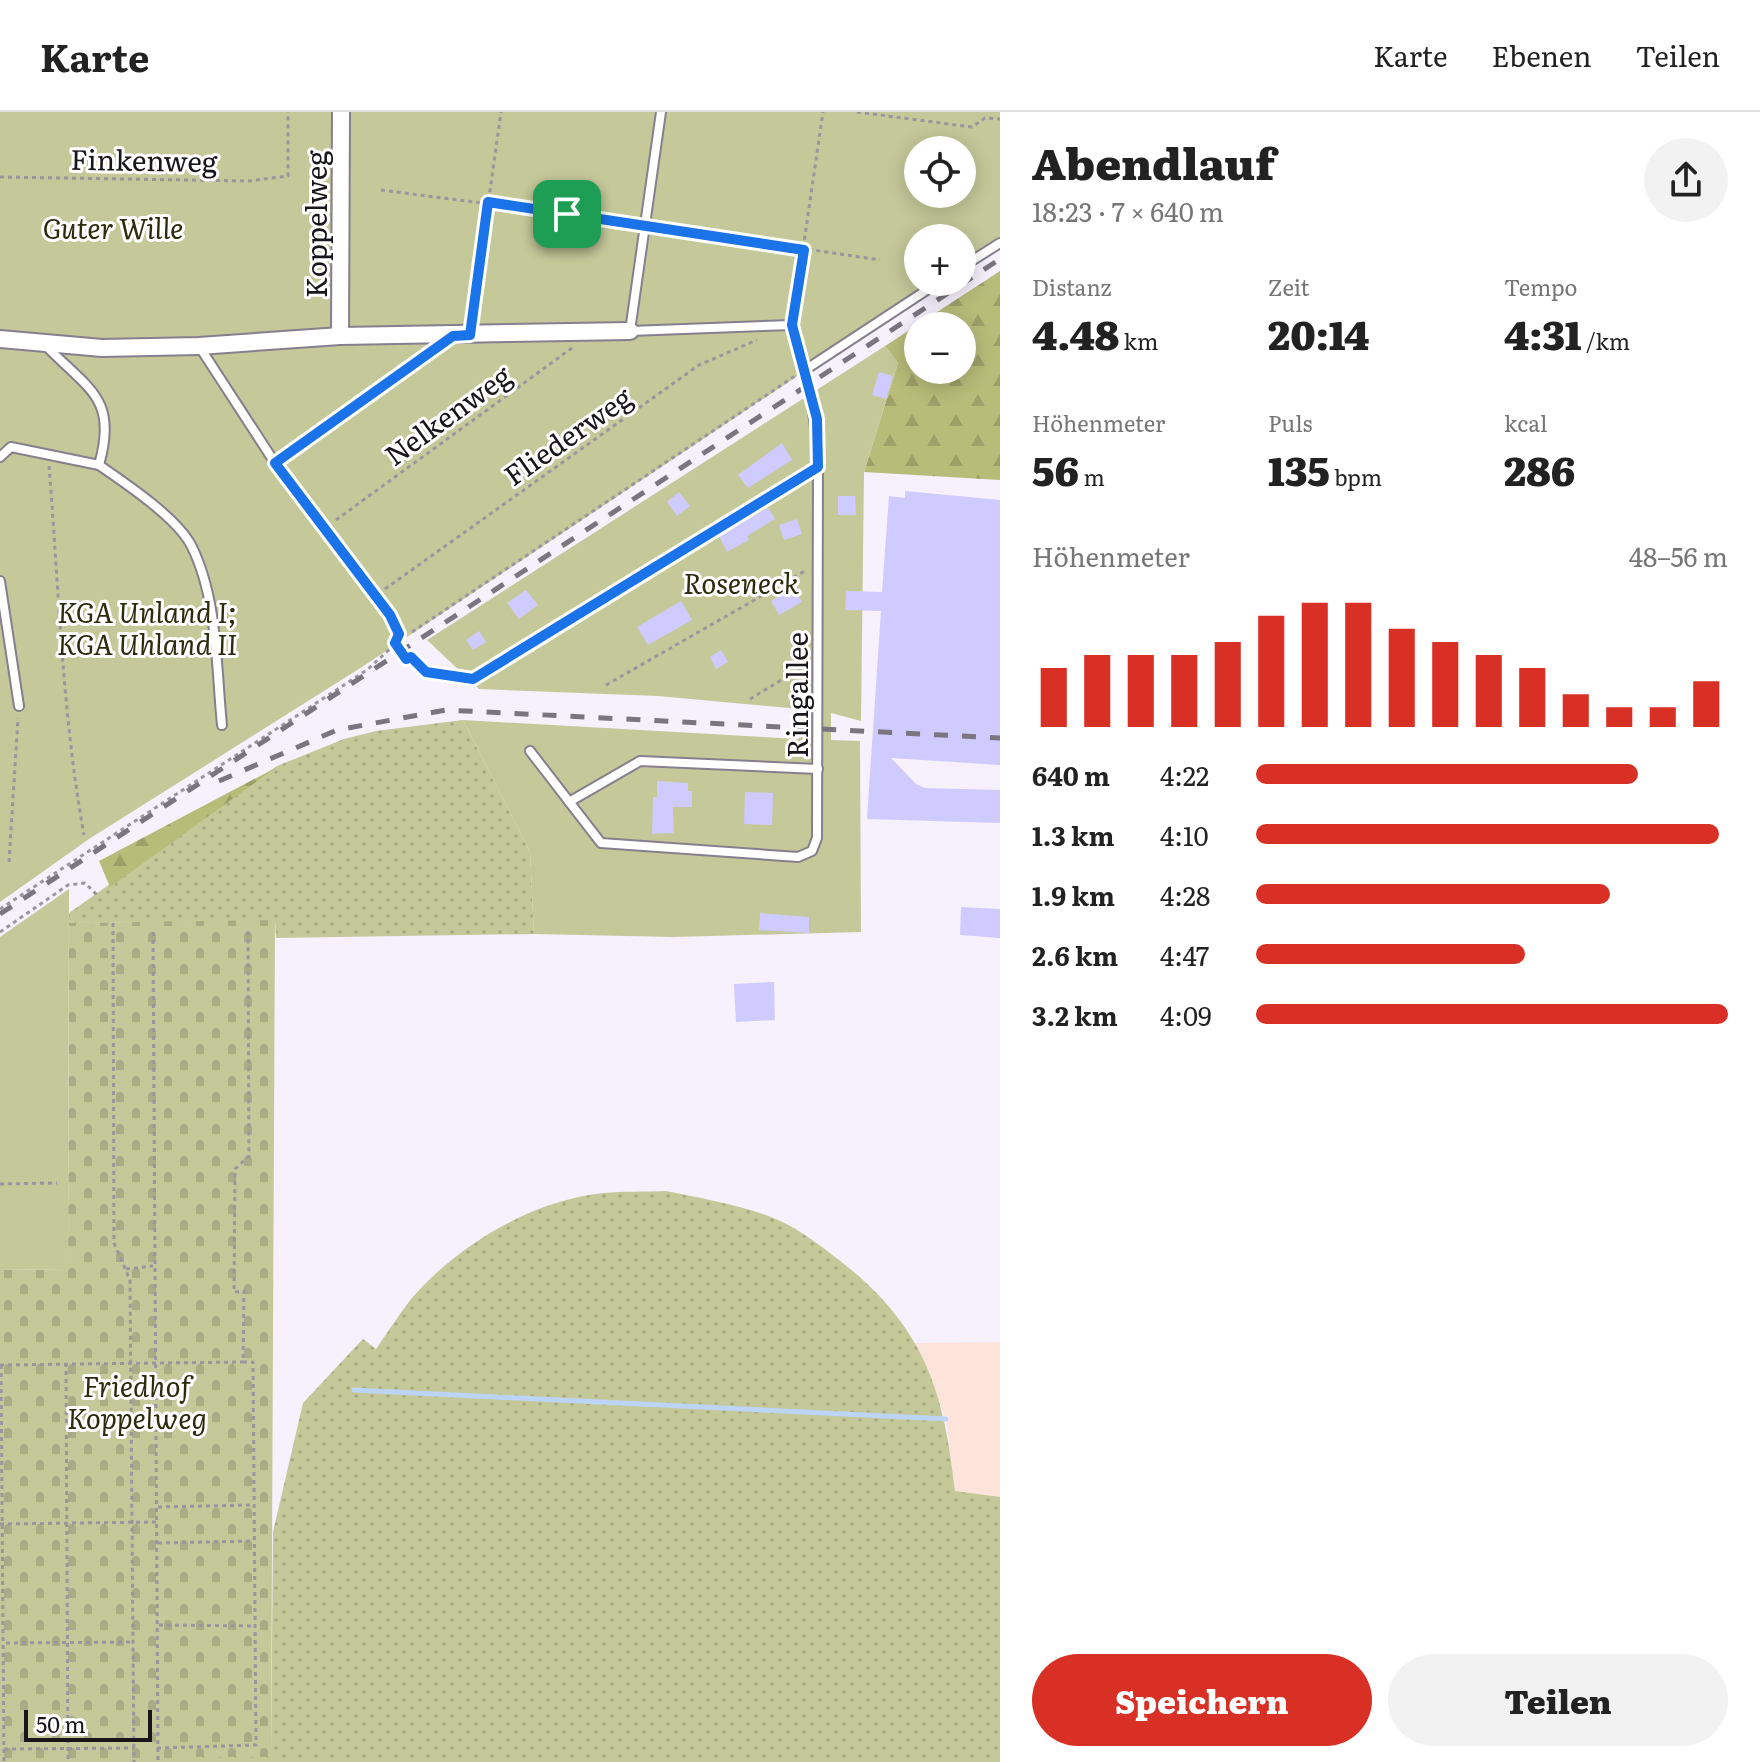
<!DOCTYPE html>
<html lang="de">
<head>
<meta charset="utf-8">
<style>
  body { margin:0; font-family:Literata,serif; background:#f2f2f2; color:#222; height:100vh; display:flex; flex-direction:column; font-size:30px; white-space:nowrap }
  * { box-sizing:border-box; margin:0 }
  p { font-size:26px; color:#767676 }
  .icon { flex:none; width:44px; height:44px; fill:none; stroke:currentColor; stroke-width:2; stroke-linecap:round; stroke-linejoin:round }
  .map { position:relative; flex:1; overflow:hidden }
  .panel { display:flex; flex-direction:column; background:#fff; width:760px }
  .panel>* { flex:none }
  .controls { position:absolute; left:904px; top:24px; display:grid; gap:16px }
  .controls a { display:grid; place-items:center; width:72px; height:72px; border-radius:50%; background:#fff; box-shadow:0 4px 20px #0003; font-size:40px }
  .scale { position:absolute; left:24px; bottom:20px; width:128px; box-sizing:border-box; padding-left:8px; border:4px solid #18151b; border-top:0; font-size:22px; line-height:28px; white-space:nowrap; color:#18151b; -webkit-text-stroke:6px #fff; paint-order:stroke }
  .pin { position:absolute; display:grid; place-items:center; width:68px; height:68px; color:#fff; margin:-34px; border-radius:16px; box-shadow:0 4px 12px #0006 }
  .round { display:grid; place-items:center; flex:none; width:84px; height:84px; border-radius:42px; background:#f2f2f2 }
  .headline { display:flex; align-items:center; justify-content:space-between; height:136px; padding:0 32px }
  h1 { font-size:44px; font-weight:800; line-height:60px }
  .metrics { display:grid; grid-template-columns:repeat(3,1fr); gap:12px; height:136px; padding:8px 32px }
  .metrics div { display:grid; align-content:center }
  .metrics b { font-size:40px; font-weight:800 }
  .metrics small { font-size:22px; font-weight:400 }
  .metrics p { font-size:22px }
  .chart { height:224px; padding:16px 32px }
  .chart p { display:flex; justify-content:space-between }
  .chart svg { width:100%; height:144px; margin-top:8px; stroke:#d93025; stroke-width:6 }
  .primary-button { display:flex; gap:16px; margin-top:auto; padding:16px 32px }
  .primary-button a { flex:1; height:92px; border-radius:48px; background:#d93025; color:#fff; font-size:32px; font-weight:800; line-height:92px; text-align:center }
  .primary-button a+a { background:#f2f2f2; color:#222 }
  ul { padding:0 32px; list-style:none; font-size:26px }
  li { display:grid; grid-template-columns:128px 96px 1fr; align-items:center; height:60px }
  li i { height:20px; border-radius:10px; background:#d93025 }
  header { display:flex; align-items:center; gap:48px; box-sizing:border-box; height:112px; padding:0 40px; background:#fff; border-bottom:2px solid #e0e0e0 }
  header strong { font-size:38px }
  nav { display:flex; gap:44px; margin-inline-start:auto; font-size:28px }
  main { display:flex; flex:1; min-height:0 }
  .map>svg:first-child { display:block }
  .industrial { fill:#fce4da }
  .grass { fill:url(#grass-dots) }
  .forest { fill:url(#forest-firs); fill-rule:evenodd }
  .cemetery { fill:url(#cemetery-stones) }
  .garden { fill:#c5c899; fill-rule:evenodd }
  .lines { fill:none; stroke-linecap:round; stroke-linejoin:round }
  .stream { stroke:#bcd5f6; stroke-width:5 }
  .building { fill:#cfcbfe }
  .lane-casing { stroke:#867f8d; stroke-width:12 }
  .street-casing { stroke:#867f8d; stroke-width:20 }
  .path { stroke:#9b95a0; stroke-width:3; stroke-dasharray:4 4; stroke-linecap:butt }
  .lane { stroke:#fff; stroke-width:8 }
  .street { stroke:#fff; stroke-width:16 }
  .rail { stroke:#7a757e; stroke-width:5; stroke-dasharray:14 14; stroke-linecap:butt }
  .route-casing { stroke:#fff; stroke-width:16 }
  .route { stroke:#1a73e8; stroke-width:10 }
  .labels { text-anchor:middle; dominant-baseline:central; stroke-width:6; stroke-linejoin:round; paint-order:stroke }
  .street-label { font-size:28px; fill:#18151b; stroke:#fff }
  .park-label { font-size:28px; font-style:italic; fill:#2b2c0e; stroke:#fff }
</style>
</head>
<body>
<header>
<strong>Karte</strong>
<nav><a>Karte</a><a>Ebenen</a><a>Teilen</a></nav>
</header>
<main>
<div class="map">
<svg width="1000" height="1650" viewBox="0 0 1000 1650">
  <defs>
    <pattern id="grass-dots" width="8" height="8" patternUnits="userSpaceOnUse" patternTransform="scale(2)"><rect width="8" height="8" fill="#c5c899"/><path d="M2 2h.1M6 6h.1" fill="none" stroke="#a8ab83" stroke-width="1.8" stroke-linecap="round"/></pattern>
    <pattern id="forest-firs" width="22" height="20" patternUnits="userSpaceOnUse" patternTransform="scale(2)"><rect width="22" height="20" fill="#b8bc79"/><path d="M5 1l3.5 6h-7zM16 11l3.5 6h-7z" fill="#9da168"/></pattern>
    <pattern id="cemetery-stones" width="16" height="16" patternUnits="userSpaceOnUse" patternTransform="scale(2)"><rect width="16" height="16" fill="#c5c899"/><path d="M2 7V4a2 2 0 0 1 4 0v3zM10 15v-3a2 2 0 0 1 4 0v3z" fill="#a8ab83"/></pattern>
  </defs>
  <rect width="100%" height="100%" fill="#f7f0fd"/>
  <!-- industrial -->
  <polygon class="industrial" points="1000,1230 1000,1385 955,1380 946,1307 915,1231"/>
  <!-- grass -->
  <g class="grass">
    <polygon points="463,608 530,740 534,822 276,826 275,809 69,811 69,801 277,654 344,627 376,619"/>
    <path d="M666,1079C704,1087 743,1093 778,1108C799,1117 821,1134 839,1148C923,1213 944,1277 955,1379L1000,1385V1650H193V1645H271L273,1420L303,1291L363,1227L376,1237C388,1220 399,1202 412,1186C458,1133 532,1088 604,1081C624,1079 646,1080 666,1079Z"/>
  </g>
  <!-- forest -->
  <g class="forest">
    <path d="M1000,159V368L864,360L898,251L885,234ZM918,214H962V258H918Z"/>
    <polygon points="277,655 110,775 99,749"/>
  </g>
  <!-- cemetery -->
  <polygon class="cemetery" points="275,808 271,1645 194,1645 193,1650 0,1650 0,1158 68,1157 69,811"/>
  <!-- garden -->
  <g class="garden">
    <path d="M0,0H1000V129L962,154V126H918V170H938L362,555L89,727L0,790ZM918,38H962V82H918Z"/>
    <polygon points="885,234 898,251 864,360 861,609 831,601 831,628 860,629 861,820 673,825 534,822 530,740 463,608 799,627 800,597 658,584 479,577 427,528"/>
    <polygon points="69,777 68,1157 0,1158 0,825"/>
  </g>
  <g class="lines">
    <!-- stream -->
    <polyline class="stream" points="354,1278 946,1307"/>
  </g>
  <!-- building -->
  <g class="building">
    <polygon points="879,260 893,264 886,287 872,283"/>
    <polygon points="782,331 792,348 748,376 738,363"/>
    <polygon points="905,379 1000,388 1000,653 891,646 916,672 925,676 1000,678 1000,711 867,707 881,499 845,498 846,479 882,480 889,384 905,386"/>
    <polygon points="679,380 690,394 677,404 667,390"/>
    <polygon points="838,384 855,384 856,403 838,403"/>
    <polygon points="768,396 775,407 747,424 749,428 727,440 719,424"/>
    <polygon points="797,407 802,422 784,428 779,413"/>
    <polygon points="793,476 802,490 779,503 771,489"/>
    <polygon points="526,478 538,493 519,507 507,491"/>
    <polygon points="681,489 692,508 648,533 637,515"/>
    <polygon points="479,519 486,530 473,538 466,528"/>
    <polygon points="721,538 728,550 716,557 710,545"/>
    <polygon points="657,669 688,671 688,679 692,679 692,695 673,695 674,721 652,722 653,685 657,685"/>
    <polygon points="745,680 773,681 772,713 744,712"/>
    <polygon points="961,795 1000,797 1000,826 960,823"/>
    <polygon points="760,801 809,805 809,821 759,818"/>
    <polygon points="774,870 775,908 736,910 734,872"/>
  </g>
  <g class="lines">
    <defs>
      <g id="lane">
        <polyline points="962,155 1000,131"/>
        <polyline points="199,234 275,351 390,503 399,522"/>
        <polyline points="805,258 939,170"/>
        <path d="M0,345L11,335L99,353C118,286 89,278 45,233"/>
        <path d="M99,353C125,371 176,405 191,433C218,486 216,555 222,613"/>
        <polyline points="0,469 19,594"/>
        <path d="M530,639L601,731L798,745L812,739L817,726L818,355C817,302 806,264 792,213L630,219L661,0"/>
        <polyline points="569,690 640,649 818,657"/>
      </g>
      <g id="street">
        <polyline points="340,224 341,0"/>
        <polyline points="0,227 102,236 199,234 340,224 630,219"/>
      </g>
    </defs>
    <!-- lane casing -->
    <use href="#lane" class="lane-casing"/>
    <!-- street casing -->
    <use href="#street" class="street-casing"/>
    <!-- path -->
    <g class="path">
      <polyline points="857,0 972,15 985,6 1000,7"/>
      <polyline points="0,65 249,69 288,64 288,0"/>
      <polyline points="381,78 635,111"/>
      <polyline points="658,115 880,148"/>
      <polyline points="794,199 823,0"/>
      <polyline points="472,207 501,0"/>
      <polyline points="284,345 431,240"/>
      <path d="M49,354C59,477 62,602 84,723"/>
      <polyline points="336,408 572,236"/>
      <polyline points="385,477 699,253 757,228"/>
      <polyline points="412,520 795,264"/>
      <polyline points="397,534 406,547 411,545 426,560 473,567 805,363"/>
      <polyline points="606,573 805,459"/>
      <polyline points="750,587 806,553"/>
      <polyline points="9,750 18,606"/>
      <polyline points="0,797 367,558 393,534"/>
      <polyline points="113,811 114,1131 130,1168 134,1650"/>
      <polyline points="0,820 68,773 85,771 97,783"/>
      <polyline points="153,820 158,1650"/>
      <polyline points="0,1072 57,1071"/>
      <polyline points="126,1157 153,1154"/>
      <polyline points="66,1251 68,1650"/>
      <polyline points="0,1253 243,1250"/>
      <polyline points="1,1253 4,1650"/>
      <polyline points="158,1395 254,1393"/>
      <polyline points="0,1412 156,1410"/>
      <polyline points="158,1431 254,1429"/>
      <polyline points="159,1513 255,1514"/>
      <polyline points="6,1531 134,1530"/>
      <polyline points="157,1636 256,1633 253,1250 243,1250 244,1179 234,1180 235,1057 249,1044 248,819"/>
      <polyline points="4,1637 134,1636"/>
    </g>
    <!-- lane -->
    <use href="#lane" class="lane"/>
    <!-- street -->
    <use href="#street" class="street"/>
    <!-- rail -->
    <g class="rail">
      <polyline points="219,669 337,618 446,598 1000,626"/>
      <polyline points="0,802 1000,147"/>
    </g>
  </g>
  <g class="lines">
    <defs>
      <polygon id="route" points="488,90 804,138 792,213 817,307 818,355 473,567 426,560 411,545 406,547 395,531 399,522 390,503 275,351 453,224 470,223"/>
    </defs>
    <!-- route casing -->
    <use href="#route" class="route-casing"/>
    <!-- route -->
    <use href="#route" class="route"/>
  </g>
  <g class="labels">
    <!-- street labels -->
    <g class="street-label">
      <text transform="translate(144 47) rotate(1)">Finkenweg</text>
      <text transform="translate(315 112) rotate(-90)">Koppelweg</text>
      <text transform="translate(447 302) rotate(-36)">Nelkenweg</text>
      <text transform="translate(567 323) rotate(-35)">Fliederweg</text>
      <text transform="translate(796 583) rotate(-90)">Ringallee</text>
    </g>
    <!-- park labels -->
    <g class="park-label">
      <text x="113" y="115">Guter Wille</text>
      <text x="741" y="470">Roseneck</text>
      <text x="147" y="499">KGA Unland I;<tspan x="147" dy="32">KGA Uhland II</tspan></text>
      <text x="137" y="1273">Friedhof<tspan x="137" dy="32">Koppelweg</tspan></text>
    </g>
  </g>
</svg>
<div class="controls">
<a><svg class="icon" aria-label="locate" viewBox="0 0 24 24"><circle cx="12" cy="12" r="6"/><path d="M12 2v4M12 18v4M2 12h4M18 12h4"/></svg></a>
<a>+</a>
<a>−</a>
</div>
<div class="scale">50 m</div>
<div class="pin" style="left:567px;top:102px;background:#1e9e55"><svg class="icon" aria-label="arrive" viewBox="0 0 24 24"><path d="M6 21V4h12l-3 4 3 4H6"/></svg></div>
</div>
<section class="panel">
<div class="headline"><div><h1>Abendlauf</h1><p>18:23 · 7 × 640 m</p></div><a class="round"><svg class="icon" aria-label="share" viewBox="0 0 24 24"><path d="M12 15V3M7 8l5-5 5 5M5 13v7h14v-7"/></svg></a></div>
<div class="metrics">
<div><p>Distanz</p><b>4.48<small> km</small></b></div>
<div><p>Zeit</p><b>20:14</b></div>
<div><p>Tempo</p><b>4:31<small> /km</small></b></div>
</div>
<div class="metrics">
<div><p>Höhenmeter</p><b>56<small> m</small></b></div>
<div><p>Puls</p><b>135<small> bpm</small></b></div>
<div><p>kcal</p><b>286</b></div>
</div>
<div class="chart"><p><span>Höhenmeter</span>48–56 m</p>
<svg viewBox="0 0 160 44" preserveAspectRatio="none"><path d="M5 44V26M15 44V22M25 44V22M35 44V22M45 44V18M55 44V10M65 44V6M75 44V6M85 44V14M95 44V18M105 44V22M115 44V26M125 44V34M135 44V38M145 44V38M155 44V30"/></svg>
</div>
<ul>
<li><b>640 m</b>4:22<i style="width:81%"></i></li>
<li><b>1.3 km</b>4:10<i style="width:98%"></i></li>
<li><b>1.9 km</b>4:28<i style="width:75%"></i></li>
<li><b>2.6 km</b>4:47<i style="width:57%"></i></li>
<li><b>3.2 km</b>4:09<i style="width:100%"></i></li>
</ul>
<div class="primary-button"><a>Speichern</a><a>Teilen</a></div>
</section>
</main>
</body>
</html>
